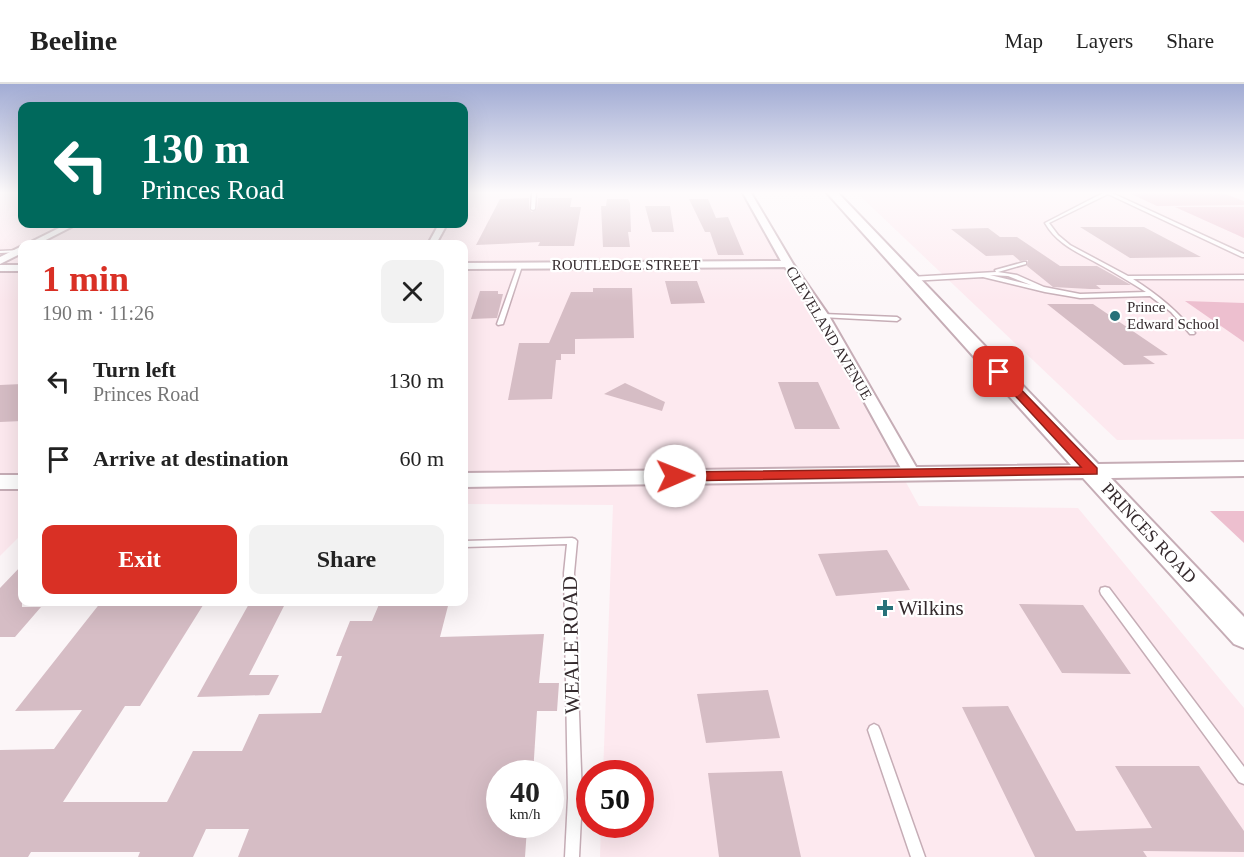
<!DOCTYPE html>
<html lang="en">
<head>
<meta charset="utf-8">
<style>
  :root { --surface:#fff; --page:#f2f2f2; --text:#222; --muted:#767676; --line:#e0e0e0; --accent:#d93025 }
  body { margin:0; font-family:"Times New Roman",serif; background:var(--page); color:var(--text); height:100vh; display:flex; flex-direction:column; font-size:22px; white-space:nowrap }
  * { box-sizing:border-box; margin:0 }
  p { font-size:20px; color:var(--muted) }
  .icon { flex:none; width:33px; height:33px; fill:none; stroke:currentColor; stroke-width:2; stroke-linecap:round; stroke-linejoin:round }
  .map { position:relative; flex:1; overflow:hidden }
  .sheet { position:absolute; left:18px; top:156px; width:450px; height:366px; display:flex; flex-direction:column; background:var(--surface); border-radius:12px; box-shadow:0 6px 24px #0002 }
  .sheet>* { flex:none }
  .guide { position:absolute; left:18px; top:18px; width:450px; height:126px; border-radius:12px; box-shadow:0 6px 24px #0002; background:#00695c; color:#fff; overflow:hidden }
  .speed { position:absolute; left:486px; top:676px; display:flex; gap:12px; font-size:30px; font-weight:700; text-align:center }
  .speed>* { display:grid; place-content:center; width:78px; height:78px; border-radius:50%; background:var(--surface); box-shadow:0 6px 24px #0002; line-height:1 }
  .speed small { font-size:15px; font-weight:400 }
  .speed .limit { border:9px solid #d22; background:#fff; color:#111 }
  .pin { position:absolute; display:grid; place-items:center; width:51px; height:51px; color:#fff; margin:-26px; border-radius:12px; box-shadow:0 3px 9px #0006 }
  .me { position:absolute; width:66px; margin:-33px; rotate:89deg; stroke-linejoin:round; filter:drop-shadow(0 0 4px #0008) }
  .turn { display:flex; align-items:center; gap:21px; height:126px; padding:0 24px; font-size:27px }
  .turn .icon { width:78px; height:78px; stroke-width:2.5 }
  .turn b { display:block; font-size:42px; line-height:51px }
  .round { display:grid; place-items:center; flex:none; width:63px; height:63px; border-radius:12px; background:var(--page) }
  .overview { display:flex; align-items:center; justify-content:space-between; height:102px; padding:0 24px }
  h1 { font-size:36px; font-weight:700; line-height:45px; color:var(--accent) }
  .button { display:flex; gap:12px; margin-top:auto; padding:12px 24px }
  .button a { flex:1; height:69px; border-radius:12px; background:var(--accent); color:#fff; font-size:24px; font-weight:700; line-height:69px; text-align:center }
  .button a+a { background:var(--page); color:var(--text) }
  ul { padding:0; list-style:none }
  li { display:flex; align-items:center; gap:18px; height:78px; padding:0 24px }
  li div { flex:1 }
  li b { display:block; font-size:22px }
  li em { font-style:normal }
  header { display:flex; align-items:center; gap:36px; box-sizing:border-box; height:84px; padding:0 30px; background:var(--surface); border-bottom:2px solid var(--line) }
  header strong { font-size:28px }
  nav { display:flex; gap:33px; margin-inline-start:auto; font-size:21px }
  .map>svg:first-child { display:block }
  .built { fill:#fde9ef }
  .green { fill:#edbfcf }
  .building { fill:#d6bdc5 }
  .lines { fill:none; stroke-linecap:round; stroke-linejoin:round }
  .lane-casing { stroke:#c6adb6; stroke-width:3 }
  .street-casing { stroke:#c6adb6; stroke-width:4 }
  .secondary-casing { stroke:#c6adb6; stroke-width:4 }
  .lane { fill:#fff; fill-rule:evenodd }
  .street { fill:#fff; fill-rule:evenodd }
  .secondary { fill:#fff; fill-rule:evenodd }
  .route { fill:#d93025; stroke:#8d1f18; stroke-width:1.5 }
  .poi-dot { fill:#277179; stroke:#fff; stroke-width:2 }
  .labels { text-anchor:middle; stroke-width:4.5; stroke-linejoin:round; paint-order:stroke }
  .far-street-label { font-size:15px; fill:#342a2d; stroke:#fff }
  .far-poi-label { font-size:15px; fill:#342a2d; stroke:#fff; text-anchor:start }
  .street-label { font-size:18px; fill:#342a2d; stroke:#fff }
  .near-poi-label { font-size:21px; fill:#342a2d; stroke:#fff; text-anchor:start }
  .near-street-label { font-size:21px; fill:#342a2d; stroke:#fff }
</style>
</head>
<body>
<header>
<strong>Beeline</strong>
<nav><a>Map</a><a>Layers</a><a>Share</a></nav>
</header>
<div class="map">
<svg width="1244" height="773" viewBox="0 0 1244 773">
  <rect width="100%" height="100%" fill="#fcf6f8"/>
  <path class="built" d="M 0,109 L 22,109 L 22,140 L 464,140 L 464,109 L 747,109 L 919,422 L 1078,424 L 1244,624 L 1244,773 L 600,773 L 601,741 L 640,741 L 640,690 L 603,690 L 613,421 L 464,420 L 464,160 L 22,160 L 22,450 L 0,472 Z
    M 857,109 L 1244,109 L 1244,355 L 1117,356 Z"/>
  <path class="green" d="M 1129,109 L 1223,109 L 1244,117 L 1244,121 L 1157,122 Z
    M 1175,123 L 1244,123 L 1244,154 Z
    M 1185,217 L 1244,219 L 1244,258 Z
    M 1210,427 L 1244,427 L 1244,459 Z"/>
  <path class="building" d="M 529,114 L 529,125 L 532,128 L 537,125 L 538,114 L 572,114 L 570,123 L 581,123 L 574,162 L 538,162 L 540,158 L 476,161 L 500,115 Z
    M 607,115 L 628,115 L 630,119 L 631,148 L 628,148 L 630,163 L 603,163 L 601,122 L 606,122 Z
    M 689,115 L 708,115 L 716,134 L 728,133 L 744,171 L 718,171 L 710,148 L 705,148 Z
    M 645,122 L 670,122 L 674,148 L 652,148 Z
    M 1080,143 L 1144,143 L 1201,173 L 1130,174 Z
    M 988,144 L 1000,153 L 1017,153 L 1060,182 L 1097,182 L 1131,201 L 1096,201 L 1101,205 L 1090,205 L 1053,203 L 1027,182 L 1028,176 L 1020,177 L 1013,171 L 986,172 L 951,145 Z
    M 665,197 L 697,197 L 705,219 L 671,220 Z
    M 593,204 L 632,204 L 634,254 L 575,255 L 575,270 L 561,270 L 561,276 L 556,276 L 552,315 L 508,316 L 519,259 L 549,259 L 571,208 L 593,208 Z
    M 480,207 L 498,207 L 498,210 L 503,210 L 497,234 L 471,235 Z
    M 1047,220 L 1093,220 L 1168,271 L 1143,272 L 1155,280 L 1124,281 Z
    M 778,298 L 818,298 L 840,345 L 795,345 Z
    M 625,299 L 665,318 L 662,327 L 604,310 Z
    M 22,300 L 22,337 L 0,338 L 0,301 Z
    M 887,466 L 910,506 L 836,512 L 818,470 Z
    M 22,481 L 22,523 L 41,523 L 15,553 L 0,553 L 0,504 Z
    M 101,518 L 205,518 L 140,622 L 125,622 L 63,718 L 167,718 L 193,667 L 242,667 L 259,630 L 321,629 L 342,572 L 336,572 L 350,537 L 372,537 L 380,518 L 449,518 L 440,553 L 544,550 L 539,599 L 559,599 L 557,627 L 537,627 L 533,690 L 500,690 L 500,741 L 508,741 L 507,745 L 527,744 L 525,773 L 238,773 L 249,745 L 206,745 L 193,773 L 138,773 L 140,768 L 31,768 L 28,773 L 0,773 L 0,666 L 54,665 L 82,626 L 15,627 Z
    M 250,518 L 286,518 L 249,591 L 279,591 L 269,611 L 197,613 Z
    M 1019,520 L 1083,521 L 1131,590 L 1062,589 Z
    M 768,606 L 780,654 L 706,659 L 697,610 Z
    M 1008,622 L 1076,747 L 1152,744 L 1115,682 L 1199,682 L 1244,747 L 1244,768 L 1143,767 L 1147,773 L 1035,773 L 962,623 Z
    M 782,687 L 801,773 L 719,773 L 708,689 Z"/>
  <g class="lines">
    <g class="lane-casing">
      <path id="lane" d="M 532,109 L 536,109 L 535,125 L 533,126 L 531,125 Z
        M 1103,109 L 1112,109 L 1244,170 L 1244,173 L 1242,173 L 1108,110 L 1049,139 L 1058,151 L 1070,161 L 1128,192 L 1244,191 L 1244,195 L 1133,195 C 1157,210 1178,227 1195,249 L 1194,250 L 1190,250 L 1171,228 L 1150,212 L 1080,214 L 1045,208 L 983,193 L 910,197 L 907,195 L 910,193 L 996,188 L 995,186 L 1024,178 L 1026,178 L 1026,180 L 998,188 L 1017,191 L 1044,203 L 1080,210 L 1146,208 C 1130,198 1114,188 1097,179 C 1077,168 1057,160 1045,139 ZM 990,191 L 1008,192 L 1031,201 Z
        M 21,166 L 21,167 L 19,168 L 0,169 L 0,167 Z
        M 518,181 L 522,182 L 503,240 L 498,241 L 497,240 Z
        M 823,230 L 897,233 L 900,235 L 897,237 L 821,233 L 820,232 Z
        M 572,454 L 575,455 L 577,457 L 574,489 L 582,714 L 579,773 L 565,773 L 568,714 L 564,489 L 567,460 L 464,463 L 464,457 Z
        M 1105,503 L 1109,504 L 1244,683 L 1244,700 L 1239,698 L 1101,510 L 1100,507 L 1101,504 Z
        M 874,640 L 878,642 L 880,646 L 925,773 L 911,773 L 868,646 L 870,642 Z"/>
    </g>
    <g class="street-casing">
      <path id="street" d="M 743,109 L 751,109 L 793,180 L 829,232 L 919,388 L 917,392 L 911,393 L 903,388 L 817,232 L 785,183 L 464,185 L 464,179 L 781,177 Z
        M 67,140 L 77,140 L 38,160 L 27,160 Z
        M 439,140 L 447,140 L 436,160 L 428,160 Z
        M 22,162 L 22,169 L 0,180 L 0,173 Z
        M 0,181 L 22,181 L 22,187 L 0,187 Z"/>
    </g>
    <g class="secondary-casing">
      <path id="secondary" d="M 827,109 L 838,109 L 1098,380 L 1244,378 L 1244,392 L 1111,394 L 1244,533 L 1244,564 L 1234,560 L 1083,394 L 464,403 L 464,389 L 1071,381 Z
        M 0,391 L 22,391 L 22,405 L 0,405 Z"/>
    </g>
    <use href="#lane" class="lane"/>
    <use href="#street" class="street"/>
    <use href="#secondary" class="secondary"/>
  </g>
  <linearGradient id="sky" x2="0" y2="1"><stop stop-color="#a2acd4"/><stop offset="0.5" stop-color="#fefbfc"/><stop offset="1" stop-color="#fefbfc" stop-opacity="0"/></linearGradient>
  <rect width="1244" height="217" fill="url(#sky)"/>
  <path class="route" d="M 995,286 L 1002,286 L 1097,384 L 1097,390 L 675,397 L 668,392 L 675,388 L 1081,383 L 995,290 Z"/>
  <g class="poi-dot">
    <circle cx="1115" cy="232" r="6"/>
    <path d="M882 515h6v6h6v6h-6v6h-6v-6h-6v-6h6z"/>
  </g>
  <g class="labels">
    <g class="far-street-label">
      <text x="626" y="186">ROUTLEDGE STREET</text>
      <text transform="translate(829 249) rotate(59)" y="5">CLEVELAND AVENUE</text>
    </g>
    <g class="far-poi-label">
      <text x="1127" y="228">Prince<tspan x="1127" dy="17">Edward School</tspan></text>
    </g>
    <g class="street-label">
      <text transform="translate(1149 449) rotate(47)" y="6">PRINCES ROAD</text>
    </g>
    <g class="near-poi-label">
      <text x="898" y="531">Wilkins</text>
    </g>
    <g class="near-street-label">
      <text transform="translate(571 561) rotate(-91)" y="7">WEALE ROAD</text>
    </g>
  </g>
</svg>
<div class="speed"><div>40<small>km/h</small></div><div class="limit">50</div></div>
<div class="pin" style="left:999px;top:288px;background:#d93025"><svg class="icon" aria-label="arrive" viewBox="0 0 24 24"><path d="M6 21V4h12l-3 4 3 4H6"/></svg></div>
<svg class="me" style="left:675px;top:392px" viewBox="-20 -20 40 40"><circle r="19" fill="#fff"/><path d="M0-13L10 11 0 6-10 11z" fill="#d93025"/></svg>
<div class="guide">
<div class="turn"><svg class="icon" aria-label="left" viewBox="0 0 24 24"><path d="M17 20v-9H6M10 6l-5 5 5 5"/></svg><div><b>130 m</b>Princes Road</div></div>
</div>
<section class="sheet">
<div class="overview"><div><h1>1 min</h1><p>190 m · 11:26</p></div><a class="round"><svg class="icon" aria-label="close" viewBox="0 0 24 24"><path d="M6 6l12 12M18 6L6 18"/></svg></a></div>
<ul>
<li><svg class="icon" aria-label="left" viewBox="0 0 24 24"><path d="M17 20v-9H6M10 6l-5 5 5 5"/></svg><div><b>Turn left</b><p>Princes Road</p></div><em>130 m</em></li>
<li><svg class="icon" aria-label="arrive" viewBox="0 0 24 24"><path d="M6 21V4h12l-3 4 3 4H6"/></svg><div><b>Arrive at destination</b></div><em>60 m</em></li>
</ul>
<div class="button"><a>Exit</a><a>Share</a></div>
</section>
</div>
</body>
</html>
